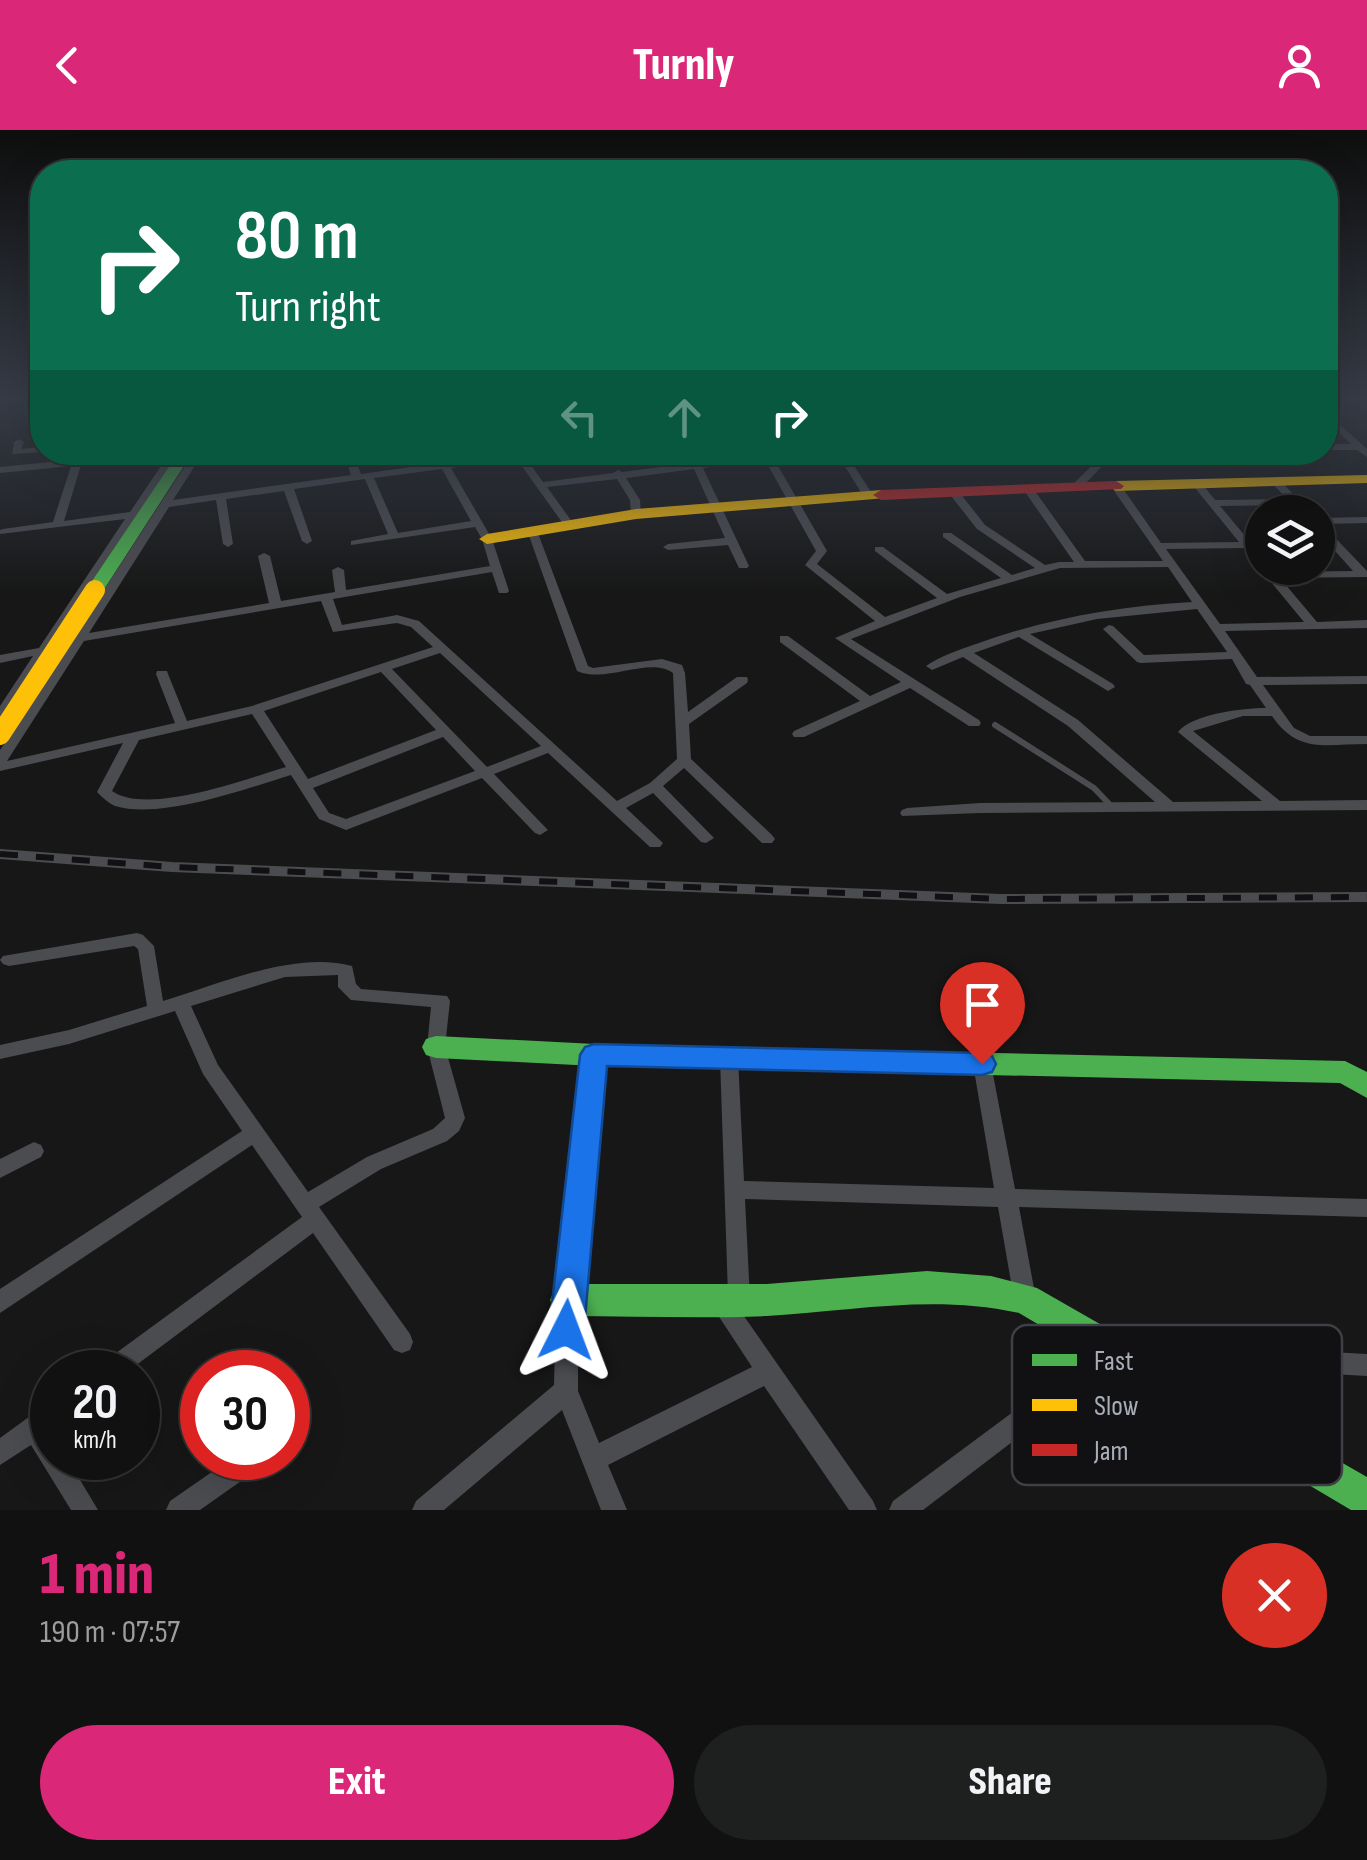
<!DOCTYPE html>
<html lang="en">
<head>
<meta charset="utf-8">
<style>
  :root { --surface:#111; --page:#1e1f1f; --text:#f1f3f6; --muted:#9c9d9f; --line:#303131; --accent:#db2777 }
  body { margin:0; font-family:"Sofia Sans Condensed",sans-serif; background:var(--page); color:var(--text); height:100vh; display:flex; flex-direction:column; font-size:38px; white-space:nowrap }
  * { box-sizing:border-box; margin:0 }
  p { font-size:32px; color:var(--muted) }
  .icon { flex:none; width:55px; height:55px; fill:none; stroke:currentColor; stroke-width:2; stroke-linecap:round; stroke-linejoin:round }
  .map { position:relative; height:1380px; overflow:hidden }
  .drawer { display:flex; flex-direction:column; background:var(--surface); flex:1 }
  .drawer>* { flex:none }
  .guide { position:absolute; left:30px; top:30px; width:1308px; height:305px; border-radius:40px; box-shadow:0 10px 40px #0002,0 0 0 2px var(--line); background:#0b6e4f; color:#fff; overflow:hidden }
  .tools { position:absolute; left:1245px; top:365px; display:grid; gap:20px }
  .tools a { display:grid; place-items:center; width:90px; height:90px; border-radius:50%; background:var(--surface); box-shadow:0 10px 40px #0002,0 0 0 2px var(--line); font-size:50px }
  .speed { position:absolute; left:30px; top:1220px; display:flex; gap:20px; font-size:50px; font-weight:700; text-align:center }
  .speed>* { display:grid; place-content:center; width:130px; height:130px; border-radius:50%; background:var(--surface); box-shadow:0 10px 40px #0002,0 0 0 2px var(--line); line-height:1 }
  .speed small { font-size:25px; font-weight:400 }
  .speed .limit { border:15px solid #d22; background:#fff; color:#111 }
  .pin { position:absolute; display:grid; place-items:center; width:85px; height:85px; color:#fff; margin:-102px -42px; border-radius:50% 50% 50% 0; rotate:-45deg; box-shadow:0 0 10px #0007 }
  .pin .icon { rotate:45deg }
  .me { position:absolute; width:110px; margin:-55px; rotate:3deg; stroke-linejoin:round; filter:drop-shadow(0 0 8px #0008) }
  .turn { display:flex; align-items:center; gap:35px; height:210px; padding:0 40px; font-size:45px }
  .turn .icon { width:130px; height:130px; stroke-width:2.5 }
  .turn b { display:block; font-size:70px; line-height:85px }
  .lanes { display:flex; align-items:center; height:95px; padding:0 40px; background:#0003; justify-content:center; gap:50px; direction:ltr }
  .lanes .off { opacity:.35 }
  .round { display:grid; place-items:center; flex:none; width:105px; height:105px; border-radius:52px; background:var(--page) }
  .summary { display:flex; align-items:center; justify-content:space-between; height:170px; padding:0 40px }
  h1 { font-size:60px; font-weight:800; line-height:75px; color:var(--accent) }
  .button { display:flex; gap:20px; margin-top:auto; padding:20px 40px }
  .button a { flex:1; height:115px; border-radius:60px; background:var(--accent); color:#fff; font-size:40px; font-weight:800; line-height:115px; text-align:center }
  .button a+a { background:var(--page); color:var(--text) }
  header { display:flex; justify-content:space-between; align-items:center; height:130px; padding:0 40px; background:var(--accent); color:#fff; font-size:45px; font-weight:800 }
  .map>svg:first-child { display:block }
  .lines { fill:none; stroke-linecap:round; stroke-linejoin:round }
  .lane { stroke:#4b4c50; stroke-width:6 }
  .street { fill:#4b4c50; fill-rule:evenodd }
  .fast { fill:#4caf50; fill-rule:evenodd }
  .slow { fill:#ffc107; fill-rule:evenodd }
  .jam { fill:#c62828; fill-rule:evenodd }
  .rail-casing { stroke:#4b4c4f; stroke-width:10 }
  .rail { stroke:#111113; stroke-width:6; stroke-dasharray:18; stroke-linecap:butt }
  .slow-bridge { stroke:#ffc107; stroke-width:20 }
  .route { fill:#1a73e8; stroke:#114b97; stroke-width:2.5 }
  .key { fill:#111113; stroke:#3e4045; stroke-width:2.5 }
  .key-label { font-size:28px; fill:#a8adb8 }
</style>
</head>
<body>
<header><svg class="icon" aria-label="back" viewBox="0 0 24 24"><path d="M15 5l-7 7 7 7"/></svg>Turnly<svg class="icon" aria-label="person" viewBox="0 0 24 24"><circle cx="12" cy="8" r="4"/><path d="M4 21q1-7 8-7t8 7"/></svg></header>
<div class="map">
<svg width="1367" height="1380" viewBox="0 0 1367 1380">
  <rect width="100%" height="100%" fill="#171717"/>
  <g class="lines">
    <path class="lane" d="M 995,595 L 1094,658 L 1113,678"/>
    <path class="street" d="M 1325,281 L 1367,319 L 1367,327 L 1357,320 L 1325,320 L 1325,314 L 1351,314 L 1325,289 Z
      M 19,309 L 24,312 L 21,319 L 42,317 L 43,322 L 12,324 L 14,312 Z
      M 150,322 L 179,322 L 60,504 L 75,504 L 194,322 L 203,322 L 202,325 L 277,322 L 273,325 L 198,331 L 173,370 L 351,345 L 347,333 L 359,327 L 357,322 L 367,322 L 369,328 L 357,334 L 361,344 L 439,333 L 433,322 L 442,322 L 448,332 L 512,322 L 546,322 L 525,327 L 543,352 L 613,343 L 618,340 L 622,342 L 691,333 L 696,330 L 700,332 L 770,322 L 827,421 L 817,434 L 885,487 L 937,468 L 875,421 L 875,417 L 883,417 L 947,464 L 1001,448 L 943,407 L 943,403 L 951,403 L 1012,445 L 1035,438 L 977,399 L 948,362 L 948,358 L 956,358 L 985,395 L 1045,435 L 1059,432 L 1074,432 L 1023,359 L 1024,357 L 1032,357 L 1085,431 L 1163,431 L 1110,355 L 1111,353 L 1119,353 L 1161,413 L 1239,412 L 1191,353 L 1200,351 L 1215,370 L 1287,369 L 1270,351 L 1279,349 L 1310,382 L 1300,382 L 1293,375 L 1220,376 L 1262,426 L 1262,436 L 1258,435 L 1244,418 L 1166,419 L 1220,494 L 1304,492 L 1262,441 L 1268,438 L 1274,442 L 1353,441 L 1318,402 L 1318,388 L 1367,387 L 1367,393 L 1322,394 L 1367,441 L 1367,447 L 1280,448 L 1317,492 L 1367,490 L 1367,498 L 1225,501 L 1257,547 L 1367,546 L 1367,554 L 1263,555 L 1294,598 L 1310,606 L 1367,606 L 1367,614 C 1325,614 1298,624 1272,586 L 1243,586 L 1193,601 L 1280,671 L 1367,670 L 1367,680 L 980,683 L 902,686 L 900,683 L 902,680 L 907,678 L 980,673 L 1155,672 L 1068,596 L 963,527 L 932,540 L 926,536 C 940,526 959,520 976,514 C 1045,489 1118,476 1192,472 L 1168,437 L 1060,438 L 960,467 L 851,509 L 979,590 L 981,593 L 979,596 L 969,596 L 910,558 L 804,607 L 794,607 L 792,604 L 794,601 L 860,571 L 780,512 L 780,506 L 788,506 L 870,566 L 901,552 L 835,508 L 875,491 L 805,435 L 816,421 L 765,330 L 703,338 L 749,436 L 747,438 L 739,438 L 728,415 L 668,420 L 663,417 L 668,414 L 725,408 L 694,339 L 626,348 L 640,370 L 641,384 L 636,387 L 631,384 L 630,370 L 617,349 L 547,357 L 573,393 L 568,396 L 564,395 L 516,328 L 451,338 L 492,409 L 509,461 L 507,463 L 499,463 L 492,442 L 333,469 L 342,495 L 397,485 L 419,491 L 617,671 L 650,653 L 677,629 L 673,543 C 649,526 607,554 577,541 L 527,400 L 536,398 L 588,536 L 593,538 L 662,529 L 682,535 L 685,543 L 688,582 L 737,547 L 747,547 L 748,550 L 747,553 L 689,594 L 691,629 L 772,705 L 775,709 L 772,713 L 762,713 L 684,638 L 663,656 L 714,708 L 706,713 L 701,712 L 653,663 L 626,678 L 663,713 L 660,717 L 650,717 L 548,623 L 494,644 L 545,697 L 548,700 L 540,705 L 535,703 L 482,648 L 346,700 L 319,689 L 291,645 C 246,659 160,690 115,676 C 108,673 102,667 97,662 L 123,613 L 0,641 L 0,620 L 71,512 L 55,512 L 5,589 L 0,590 L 0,576 L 33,526 L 0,533 L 0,525 L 39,518 L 125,389 L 0,404 L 0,400 L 3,399 L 53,392 L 71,336 L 0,343 L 0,337 ZM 167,327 L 130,382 L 64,391 L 81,335 ZM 442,339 L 471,391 L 398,403 L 374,348 ZM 365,349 L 388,404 L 351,411 L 351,415 L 475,397 L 482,409 L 490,436 L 346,460 L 344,440 L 338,437 L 332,440 L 335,462 L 281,471 L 270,426 L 264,423 L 258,426 L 269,473 L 89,503 L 169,377 L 216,370 L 223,414 L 228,417 L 233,414 L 226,369 L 284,361 L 302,411 L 307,414 L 312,411 L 294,359 ZM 321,471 L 333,502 L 397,493 L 411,497 L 433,517 L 252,576 L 187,591 L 168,544 L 167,541 L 157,541 L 156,544 L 175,593 L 7,631 L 84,511 ZM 1197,479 L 1227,522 L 1144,525 L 1113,496 L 1109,495 L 1103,499 L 1137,532 L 1141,533 L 1232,529 L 1246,554 L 1250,555 L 1266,578 C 1243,578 1192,584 1178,602 L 1262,671 L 1173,672 L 1078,590 L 974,523 L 1019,507 L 1108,561 L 1115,557 L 1113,554 L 1030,504 L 1097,489 ZM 440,523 L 541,616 L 487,637 L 392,539 ZM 381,542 L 436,600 L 308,649 L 264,581 ZM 252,584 L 286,637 C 246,649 147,686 112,661 L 139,610 ZM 443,607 L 475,641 L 346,689 L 329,683 L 313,658 Z
      M 836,322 L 845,322 L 873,365 L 872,367 L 864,367 Z
      M 1106,322 L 1116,322 L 1080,359 L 1072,359 L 1072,355 Z
      M 137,803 L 143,805 L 154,816 L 163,871 C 217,855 295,820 352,836 L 356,854 L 361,859 L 447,866 L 450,871 L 445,917 L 465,988 L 459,1001 L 447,1011 L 381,1039 L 319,1077 L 410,1204 L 413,1212 L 410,1220 L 402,1223 L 394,1220 L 313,1103 L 127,1242 L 98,1242 L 101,1234 L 302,1087 L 252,1015 L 0,1183 L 0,1159 L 242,1001 L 203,944 L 175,881 L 69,914 L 0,929 L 0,915 L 69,900 L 147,876 L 138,819 L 134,816 L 9,836 L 3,834 L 0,830 L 3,826 ZM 338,845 L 338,857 L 351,870 L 431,877 L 427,917 L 445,988 L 433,999 L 367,1027 L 308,1062 L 218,935 L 191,876 L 285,847 Z
      M 595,918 L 602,920 L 604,925 L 578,1170 L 578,1261 L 599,1313 L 752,1237 L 710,1173 L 713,1166 L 721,1162 L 728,1165 L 720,928 L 722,923 L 729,921 L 736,923 L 738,928 L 744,1051 L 994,1058 L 973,934 L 975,929 L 982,927 L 989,929 L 991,934 L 1015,1059 L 1367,1069 L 1367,1087 L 1019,1077 L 1036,1169 L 1033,1176 L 1025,1180 L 1017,1176 L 1014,1169 L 998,1077 L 745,1069 L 750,1169 L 747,1176 L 739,1179 L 873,1371 L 877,1380 L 849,1380 L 764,1256 L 608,1335 L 627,1380 L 601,1380 L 562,1280 L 444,1380 L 412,1380 L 416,1371 L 554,1255 L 556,1170 L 586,925 L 588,920 Z
      M 34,1012 L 41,1015 L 44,1021 L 41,1027 L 0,1048 L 0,1029 Z
      M 1114,1210 L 1367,1224 L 1367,1246 L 1117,1232 L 923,1380 L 889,1380 L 893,1371 L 1106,1213 Z
      M 52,1272 L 52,1298 L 50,1300 L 52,1305 L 52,1328 L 67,1328 L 98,1380 L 71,1380 L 31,1315 L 0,1335 L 0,1308 L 44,1276 Z
      M 232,1328 L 264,1328 L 261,1337 L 200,1380 L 166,1380 L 170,1371 Z"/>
    <path class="fast" d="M 179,322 L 193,322 L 101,464 L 89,464 L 86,460 Z
      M 436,906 L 595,914 L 1345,931 L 1367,942 L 1367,968 L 1340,953 L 595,936 L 436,928 L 426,925 L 422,917 L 426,909 Z
      M 927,1141 L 991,1146 L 1037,1158 L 1367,1347 L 1367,1380 L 1351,1380 L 1019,1183 C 934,1164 852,1181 767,1186 C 700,1189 633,1186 567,1186 L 555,1181 L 550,1170 L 555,1159 L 567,1154 L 767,1154 Z"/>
    <path class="slow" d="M 1367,345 L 1367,353 L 1116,361 L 1108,356 L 1116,351 Z
      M 881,360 L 886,362 L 886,368 L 636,389 L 487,414 L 479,409 L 487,404 L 636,379 Z"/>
    <path class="jam" d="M 1116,351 L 1124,356 L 1121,359 L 881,370 L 873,365 L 881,360 Z"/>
    <g class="rail-casing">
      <path id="rail" d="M 0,724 L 172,737 L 1001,769 L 1367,767"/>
    </g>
    <use href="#rail" class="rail"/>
    <path class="slow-bridge" d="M 0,605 L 95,460"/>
  </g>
  <linearGradient id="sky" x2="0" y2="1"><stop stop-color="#0d0d0d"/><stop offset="0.58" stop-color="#363c47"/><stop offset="1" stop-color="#363c47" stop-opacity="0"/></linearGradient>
  <rect width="1367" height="464" fill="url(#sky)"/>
  <path class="route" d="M 594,914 L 982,923 L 992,926 L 996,934 L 992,942 L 982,945 L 607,936 L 584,1200 L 579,1212 L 566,1217 L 554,1212 L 549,1200 L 580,925 L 585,917 Z"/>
  <rect x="1012" y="1195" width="330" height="160" rx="15" class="key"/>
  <rect x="1032" y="1224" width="45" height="12" fill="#4caf50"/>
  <rect x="1032" y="1269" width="45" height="12" fill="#ffc107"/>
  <rect x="1032" y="1314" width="45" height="12" fill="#c62828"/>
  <g class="key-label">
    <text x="1094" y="1240">Fast</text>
    <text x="1094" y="1285">Slow</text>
    <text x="1094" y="1330">Jam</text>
  </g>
</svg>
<div class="tools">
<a><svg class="icon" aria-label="layers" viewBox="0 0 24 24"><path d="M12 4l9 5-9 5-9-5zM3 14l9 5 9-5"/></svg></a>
</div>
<div class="speed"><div>20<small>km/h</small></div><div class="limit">30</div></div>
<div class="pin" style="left:982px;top:934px;background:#d93025"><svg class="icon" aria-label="arrive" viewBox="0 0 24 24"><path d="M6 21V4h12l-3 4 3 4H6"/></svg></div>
<svg class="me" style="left:566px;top:1200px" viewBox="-20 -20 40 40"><path d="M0-17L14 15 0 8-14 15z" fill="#1a73e8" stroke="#fff" stroke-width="4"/></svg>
<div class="guide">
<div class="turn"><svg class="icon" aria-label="right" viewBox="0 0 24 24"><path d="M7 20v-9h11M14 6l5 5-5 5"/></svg><div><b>80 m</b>Turn right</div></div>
<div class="lanes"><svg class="icon off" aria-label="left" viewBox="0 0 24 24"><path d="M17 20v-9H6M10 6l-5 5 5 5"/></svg><svg class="icon off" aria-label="ahead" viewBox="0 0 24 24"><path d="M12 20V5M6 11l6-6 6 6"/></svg><svg class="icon" aria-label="right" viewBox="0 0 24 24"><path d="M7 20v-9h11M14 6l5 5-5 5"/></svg></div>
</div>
</div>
<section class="drawer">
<div class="summary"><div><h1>1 min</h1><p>190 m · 07:57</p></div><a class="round" style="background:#d93025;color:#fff"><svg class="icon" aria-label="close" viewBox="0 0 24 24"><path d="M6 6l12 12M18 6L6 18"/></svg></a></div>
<div class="button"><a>Exit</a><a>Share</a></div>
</section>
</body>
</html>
